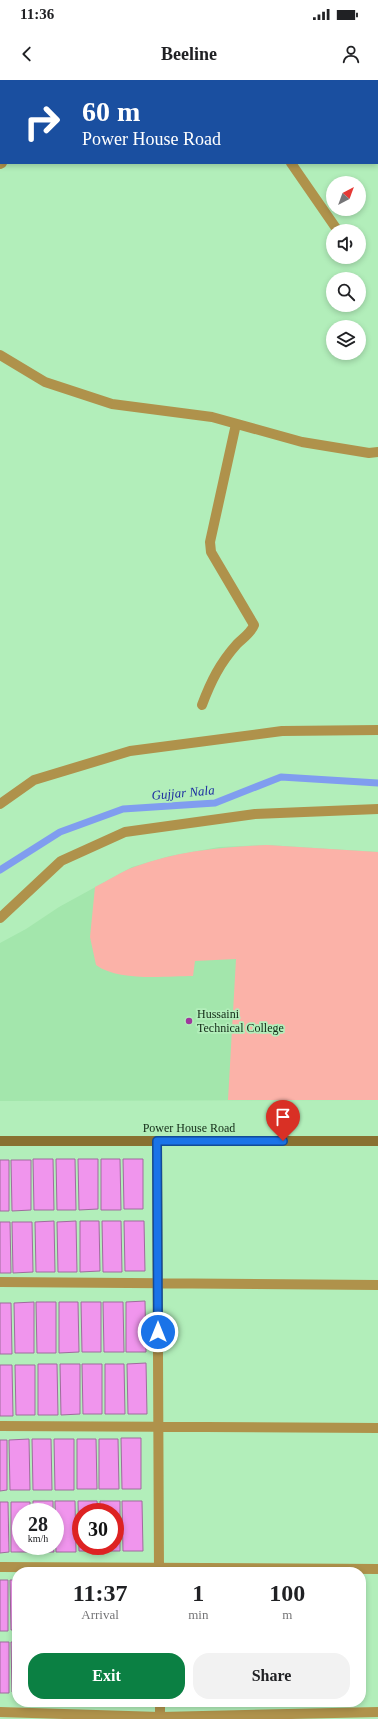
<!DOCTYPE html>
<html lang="en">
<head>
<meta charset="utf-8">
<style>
  :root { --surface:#fff; --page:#f2f2f2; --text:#202124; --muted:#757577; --accent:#0b8043 }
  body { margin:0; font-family:"Times New Roman",serif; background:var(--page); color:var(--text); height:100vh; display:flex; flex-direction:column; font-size:15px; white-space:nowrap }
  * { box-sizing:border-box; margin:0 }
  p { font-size:13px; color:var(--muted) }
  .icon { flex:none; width:22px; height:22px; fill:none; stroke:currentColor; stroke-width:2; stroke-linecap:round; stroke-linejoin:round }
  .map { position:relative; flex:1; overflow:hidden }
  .details { position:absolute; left:12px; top:1487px; width:354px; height:140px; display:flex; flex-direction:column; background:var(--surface); border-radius:16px; box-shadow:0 2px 6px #0003 }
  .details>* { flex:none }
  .hud { position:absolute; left:0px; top:0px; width:378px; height:84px; box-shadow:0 2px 6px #0003; background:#1a4fa0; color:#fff; overflow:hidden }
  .needle { width:26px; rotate:41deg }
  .controls { position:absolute; left:326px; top:96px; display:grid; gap:8px }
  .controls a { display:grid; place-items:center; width:40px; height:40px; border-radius:50%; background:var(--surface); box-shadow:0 2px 6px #0003; font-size:20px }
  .speed { position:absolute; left:12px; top:1423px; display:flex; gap:8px; font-size:20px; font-weight:700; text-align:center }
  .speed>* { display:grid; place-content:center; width:52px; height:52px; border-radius:50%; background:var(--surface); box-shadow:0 2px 6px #0003; line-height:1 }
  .speed small { font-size:10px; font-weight:400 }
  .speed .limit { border:6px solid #d22; background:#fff; color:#111 }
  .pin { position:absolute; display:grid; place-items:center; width:34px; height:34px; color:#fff; margin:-41px -17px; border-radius:50% 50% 50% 0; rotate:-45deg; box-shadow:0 0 4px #0007 }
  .pin .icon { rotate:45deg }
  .me { position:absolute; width:44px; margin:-22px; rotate:0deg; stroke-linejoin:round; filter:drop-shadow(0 0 3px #0008) }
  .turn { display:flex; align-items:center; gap:14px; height:84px; padding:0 16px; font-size:18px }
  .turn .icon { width:52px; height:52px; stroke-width:2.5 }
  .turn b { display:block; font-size:28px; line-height:34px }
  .eta { display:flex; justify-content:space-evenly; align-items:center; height:68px; text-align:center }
  .eta b { font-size:24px; font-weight:800; line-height:28px }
  .button { display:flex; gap:8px; margin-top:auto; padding:8px 16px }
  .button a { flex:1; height:46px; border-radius:16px; background:var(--accent); color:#fff; font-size:16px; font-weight:800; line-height:46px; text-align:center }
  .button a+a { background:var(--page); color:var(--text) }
  .status { display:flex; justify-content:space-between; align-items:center; height:28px; padding:0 20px; background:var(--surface); direction:ltr }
  .status svg { height:11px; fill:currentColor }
  header { display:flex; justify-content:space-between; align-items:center; height:52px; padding:0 16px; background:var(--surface); font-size:18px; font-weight:800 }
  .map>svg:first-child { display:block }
  .built { fill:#a3e6ac }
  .green { fill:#fbb2a8 }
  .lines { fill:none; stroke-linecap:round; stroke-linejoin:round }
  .stream { stroke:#809def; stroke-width:7 }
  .building { fill:#f095ed; stroke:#9f6c9d }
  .street { stroke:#af924b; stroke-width:10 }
  .secondary { stroke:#897131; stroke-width:10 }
  .route-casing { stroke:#114b97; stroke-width:10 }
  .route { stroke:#1a73e8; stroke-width:7 }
  .poi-dot { fill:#9e389d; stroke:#b2eeba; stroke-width:1.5 }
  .labels { text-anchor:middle; stroke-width:3.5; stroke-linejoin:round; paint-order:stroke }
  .poi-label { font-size:12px; fill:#122a16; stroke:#b2eeba; text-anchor:start }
  .street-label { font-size:12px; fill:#122a16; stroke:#b2eeba }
  .water-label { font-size:13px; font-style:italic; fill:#1b2ca0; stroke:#b2eeba }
</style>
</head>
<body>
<div class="status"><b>11:36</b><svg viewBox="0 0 49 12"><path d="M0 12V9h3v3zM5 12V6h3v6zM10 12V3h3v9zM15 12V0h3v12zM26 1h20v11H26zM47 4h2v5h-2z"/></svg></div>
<header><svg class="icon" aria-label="back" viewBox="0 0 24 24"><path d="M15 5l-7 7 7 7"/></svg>Beeline<svg class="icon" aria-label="person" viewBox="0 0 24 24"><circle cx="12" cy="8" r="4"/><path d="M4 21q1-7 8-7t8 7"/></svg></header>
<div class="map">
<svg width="378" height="1639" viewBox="0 0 378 1639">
  <rect width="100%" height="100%" fill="#b2eeba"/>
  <path class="built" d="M 267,765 L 378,772 L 378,1020 L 0,1021 L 0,863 L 26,849 L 59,827 L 132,787 L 170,776 L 219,767 Z"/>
  <path class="green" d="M 267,765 L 378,772 L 378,1020 L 228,1020 L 236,879 L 195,881 L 193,896 C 166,896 119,902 96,885 L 90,857 L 95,807 C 108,801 120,792 134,787 C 177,771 221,767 267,765 Z"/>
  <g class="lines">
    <path class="stream" d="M 0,790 L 60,752 L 123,729 L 215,723 L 281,697 L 378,703"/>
  </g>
  <path class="building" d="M 33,1079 L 53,1079 L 54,1130 L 34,1130 Z
    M 56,1079 L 75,1079 L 76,1130 L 57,1130 Z
    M 78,1079 L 98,1079 L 98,1129 L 79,1130 Z
    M 101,1079 L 120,1079 L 121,1130 L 101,1130 Z
    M 123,1079 L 143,1079 L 143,1129 L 124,1129 Z
    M 0,1080 L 9,1080 L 9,1131 L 0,1131 Z
    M 11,1080 L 31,1080 L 31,1130 L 12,1131 Z
    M 54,1141 L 55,1192 L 36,1192 L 35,1142 Z
    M 76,1141 L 77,1192 L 58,1192 L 57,1142 Z
    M 80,1141 L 99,1141 L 100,1191 L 80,1192 Z
    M 102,1141 L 121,1141 L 122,1192 L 103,1192 Z
    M 124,1141 L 144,1141 L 145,1191 L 125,1191 Z
    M 0,1142 L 10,1142 L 11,1193 L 0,1193 Z
    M 12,1142 L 32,1142 L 33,1192 L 13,1193 Z
    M 145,1221 L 146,1272 L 126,1272 L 126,1222 Z
    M 34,1222 L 34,1273 L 15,1273 L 14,1223 Z
    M 36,1222 L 56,1222 L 56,1273 L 37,1273 Z
    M 59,1222 L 78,1222 L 79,1272 L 59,1273 Z
    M 81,1222 L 101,1222 L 101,1272 L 82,1272 Z
    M 103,1222 L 123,1222 L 124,1272 L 104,1272 Z
    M 0,1223 L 11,1223 L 12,1274 L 0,1274 Z
    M 146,1283 L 147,1334 L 128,1334 L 127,1284 Z
    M 38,1284 L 57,1284 L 58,1335 L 38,1335 Z
    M 60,1284 L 80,1284 L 80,1334 L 61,1335 Z
    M 82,1284 L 102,1284 L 102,1334 L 83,1334 Z
    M 105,1284 L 124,1284 L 125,1334 L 105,1334 Z
    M 0,1285 L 12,1285 L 13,1336 L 0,1336 Z
    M 15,1285 L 35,1285 L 35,1335 L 16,1335 Z
    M 121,1358 L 141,1358 L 141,1409 L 122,1409 Z
    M 29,1359 L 30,1410 L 10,1410 L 9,1360 Z
    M 32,1359 L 51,1359 L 52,1410 L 33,1410 Z
    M 54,1359 L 74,1359 L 74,1410 L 55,1410 Z
    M 77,1359 L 96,1359 L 97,1409 L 77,1409 Z
    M 99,1359 L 118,1359 L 119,1409 L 99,1409 Z
    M 0,1360 L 7,1360 L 7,1410 L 0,1411 Z
    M 33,1421 L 53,1421 L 53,1432 L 33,1432 Z
    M 55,1421 L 75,1421 L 76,1472 L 56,1472 Z
    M 78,1421 L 97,1421 L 98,1432 L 81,1432 L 81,1466 L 98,1466 L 98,1471 L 79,1471 Z
    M 100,1421 L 120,1421 L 120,1471 L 101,1471 L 101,1466 L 115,1466 L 115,1432 L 100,1432 Z
    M 122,1421 L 142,1421 L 143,1471 L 123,1471 Z
    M 0,1422 L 8,1422 L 9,1472 L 0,1473 Z
    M 11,1422 L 30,1422 L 30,1432 L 21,1432 L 21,1466 L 31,1466 L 31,1472 L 11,1472 Z
    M 34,1466 L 53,1466 L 54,1472 L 34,1472 Z
    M 0,1500 L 8,1500 L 8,1551 L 0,1551 Z
    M 10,1500 L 17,1500 L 17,1550 L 11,1550 Z
    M 0,1562 L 9,1562 L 9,1613 L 0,1613 Z
    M 11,1562 L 17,1562 L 17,1612 L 12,1612 Z"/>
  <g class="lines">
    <path class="street" d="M 88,0 L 89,1
      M 233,0 L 234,1
      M 125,1 L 126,0
      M 345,1 L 347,0
      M 291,83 L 338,151
      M 0,84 L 2,83
      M 0,275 L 45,302 L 112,324 L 212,337 L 302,362 L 369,373 L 378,372
      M 202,625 C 211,601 220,583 237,564 C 243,558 251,553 254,545 L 211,472 L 210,462 L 236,344
      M 0,724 L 34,700 L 130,671 L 282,651 L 378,650
      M 0,838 L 61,781 L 125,752 L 255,734 L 378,729
      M 157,1061 L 159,1492
      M 0,1202 L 378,1205
      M 0,1346 L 378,1348
      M 0,1487 L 378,1489
      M 160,1622 L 160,1639
      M 0,1632 L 160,1637 L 378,1632"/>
    <path class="secondary" d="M 0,1061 L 378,1061"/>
  </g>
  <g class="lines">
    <g class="route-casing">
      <path id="route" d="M 158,1252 L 157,1061 L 283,1061"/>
    </g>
    <use href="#route" class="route"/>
  </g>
  <circle class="poi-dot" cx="189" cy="941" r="4"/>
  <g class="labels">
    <g class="poi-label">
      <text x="197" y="938">Hussaini<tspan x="197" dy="14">Technical College</tspan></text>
    </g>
    <g class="street-label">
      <text x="189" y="1052">Power House Road</text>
    </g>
    <g class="water-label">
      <text transform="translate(183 712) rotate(-5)" y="5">Gujjar Nala</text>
    </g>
  </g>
</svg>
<div class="controls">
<a><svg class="needle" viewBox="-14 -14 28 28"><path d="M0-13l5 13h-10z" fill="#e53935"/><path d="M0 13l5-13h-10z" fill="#757577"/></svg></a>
<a><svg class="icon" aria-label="sound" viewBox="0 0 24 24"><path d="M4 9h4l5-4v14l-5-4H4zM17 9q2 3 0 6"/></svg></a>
<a><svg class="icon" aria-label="search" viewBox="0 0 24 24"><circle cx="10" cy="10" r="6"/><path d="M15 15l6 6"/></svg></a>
<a><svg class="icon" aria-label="layers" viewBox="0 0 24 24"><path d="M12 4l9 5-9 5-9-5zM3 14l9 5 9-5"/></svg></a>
</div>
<div class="speed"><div>28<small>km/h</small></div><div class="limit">30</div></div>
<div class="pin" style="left:283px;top:1061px;background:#d93025"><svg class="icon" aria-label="arrive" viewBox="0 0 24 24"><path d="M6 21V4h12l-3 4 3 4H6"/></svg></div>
<svg class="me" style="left:158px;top:1252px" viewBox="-20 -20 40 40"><circle r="17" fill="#1a73e8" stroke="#fff" stroke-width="3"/><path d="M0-11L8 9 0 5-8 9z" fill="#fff"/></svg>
<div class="hud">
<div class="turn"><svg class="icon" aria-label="right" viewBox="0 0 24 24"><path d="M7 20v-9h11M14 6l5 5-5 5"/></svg><div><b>60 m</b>Power House Road</div></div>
</div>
<section class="details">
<div class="eta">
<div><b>11:37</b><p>Arrival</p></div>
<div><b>1</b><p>min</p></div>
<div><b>100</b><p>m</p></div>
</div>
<div class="button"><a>Exit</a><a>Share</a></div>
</section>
</div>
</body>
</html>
